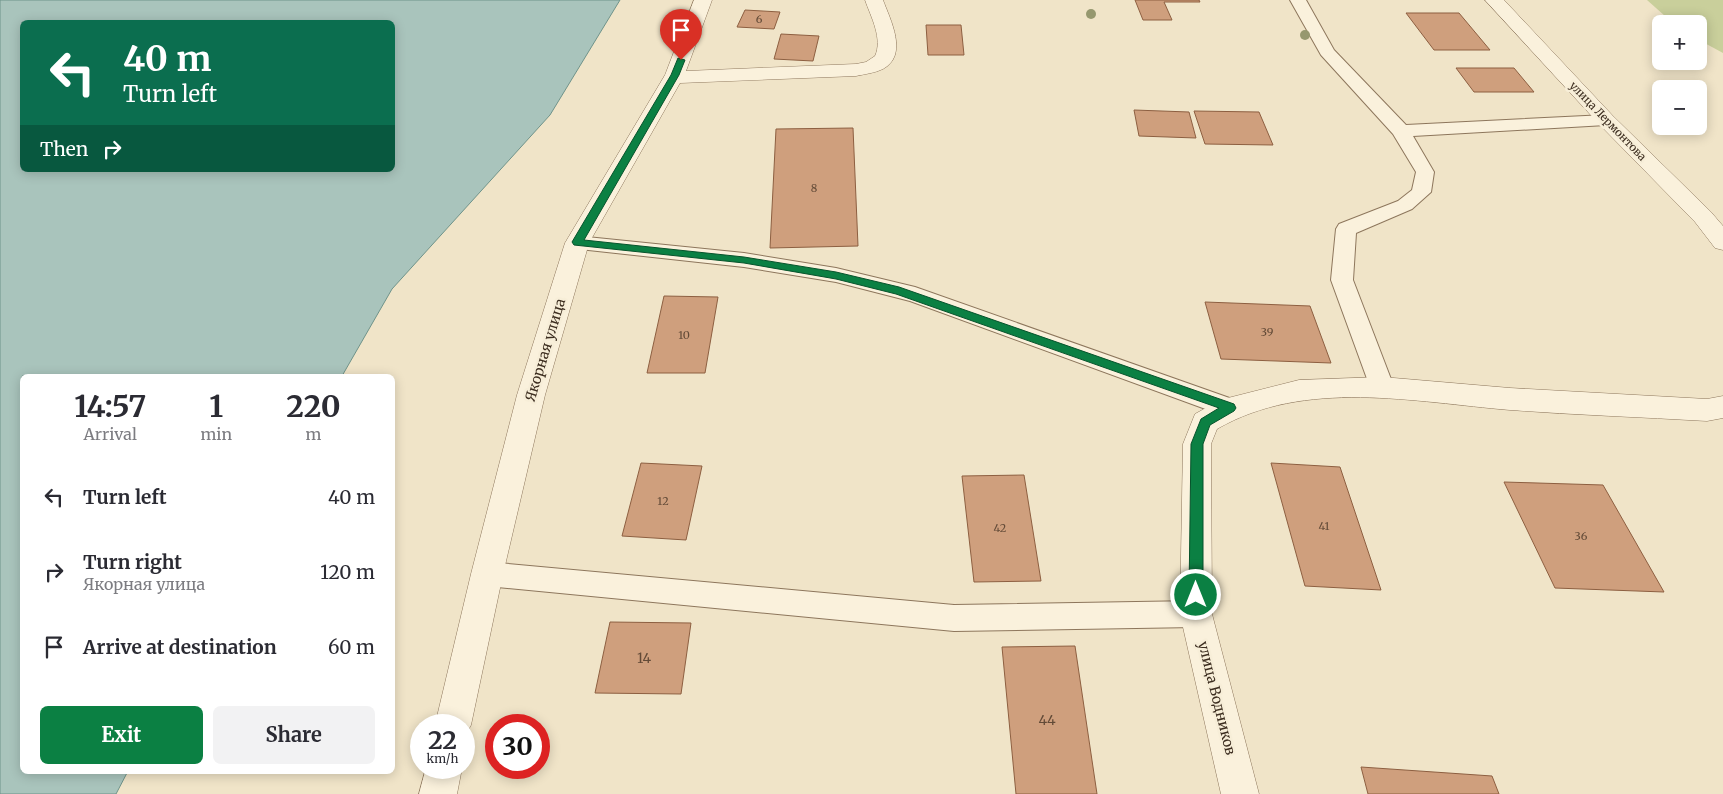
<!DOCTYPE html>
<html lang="en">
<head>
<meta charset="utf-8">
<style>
  :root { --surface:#fff; --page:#f2f2f3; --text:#2b2b33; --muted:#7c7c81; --accent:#0b8043 }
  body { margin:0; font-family:Merriweather,serif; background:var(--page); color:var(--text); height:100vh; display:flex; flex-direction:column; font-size:19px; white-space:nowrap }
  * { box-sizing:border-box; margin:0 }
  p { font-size:16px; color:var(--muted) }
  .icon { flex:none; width:28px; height:28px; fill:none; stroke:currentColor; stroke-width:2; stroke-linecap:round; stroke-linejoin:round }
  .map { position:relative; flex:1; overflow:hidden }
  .details { position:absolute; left:20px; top:374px; width:375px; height:400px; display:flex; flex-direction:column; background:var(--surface); border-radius:8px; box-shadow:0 2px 12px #0003 }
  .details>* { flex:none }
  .top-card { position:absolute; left:20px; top:20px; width:375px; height:152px; border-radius:8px; box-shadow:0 2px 12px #0003; background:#0b6e4f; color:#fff; overflow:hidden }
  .buttons { position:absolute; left:1652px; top:15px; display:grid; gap:10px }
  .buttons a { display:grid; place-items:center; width:55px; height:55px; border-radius:8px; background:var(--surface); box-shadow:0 2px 12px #0003; font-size:25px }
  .speed { position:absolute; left:410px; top:714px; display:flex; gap:10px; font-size:25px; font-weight:700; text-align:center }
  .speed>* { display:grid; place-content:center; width:65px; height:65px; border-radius:50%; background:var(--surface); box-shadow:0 2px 12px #0003; line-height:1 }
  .speed small { font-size:12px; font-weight:400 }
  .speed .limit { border:8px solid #d22; background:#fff; color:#111 }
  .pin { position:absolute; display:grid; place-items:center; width:42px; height:42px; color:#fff; margin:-51px -21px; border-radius:50% 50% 50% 0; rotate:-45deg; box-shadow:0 0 5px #0007 }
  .pin .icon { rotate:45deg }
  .me { position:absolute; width:55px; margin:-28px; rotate:0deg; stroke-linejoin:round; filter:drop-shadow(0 0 4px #0008) }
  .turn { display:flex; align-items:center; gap:18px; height:105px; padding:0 20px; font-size:22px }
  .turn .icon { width:65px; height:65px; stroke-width:2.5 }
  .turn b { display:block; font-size:35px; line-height:42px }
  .then { display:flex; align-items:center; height:48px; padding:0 20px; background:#0003; gap:10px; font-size:19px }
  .eta { display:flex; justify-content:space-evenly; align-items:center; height:85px; text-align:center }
  .eta b { font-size:30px; font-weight:700; line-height:35px }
  .cta { display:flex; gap:10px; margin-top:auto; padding:10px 20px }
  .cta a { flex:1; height:58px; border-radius:8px; background:var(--accent); color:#fff; font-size:20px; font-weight:700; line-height:58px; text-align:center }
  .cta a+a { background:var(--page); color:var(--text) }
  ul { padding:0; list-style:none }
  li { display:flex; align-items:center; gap:15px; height:75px; padding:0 20px }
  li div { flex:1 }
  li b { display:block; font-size:19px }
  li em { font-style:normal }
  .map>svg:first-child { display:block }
  .green { fill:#c9cf9b }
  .water { fill:#a9c4bc; stroke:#6f938a; fill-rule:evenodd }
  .building { fill:#cf9f7d; stroke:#8d5f41 }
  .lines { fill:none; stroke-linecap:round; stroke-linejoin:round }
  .service-casing { stroke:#8d765c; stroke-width:2 }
  .minor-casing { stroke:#8d765c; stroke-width:1 }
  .service { fill:#faf1dc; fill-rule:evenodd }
  .minor { fill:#faf1dc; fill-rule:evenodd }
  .tree { fill:#96986f }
  .route { fill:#0b8043; stroke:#07532c }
  .labels { text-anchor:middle; stroke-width:5; stroke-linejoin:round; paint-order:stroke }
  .number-label { font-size:11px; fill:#624a37 }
  .far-street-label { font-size:11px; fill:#3d2e20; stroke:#f7eed8 }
  .street-label { font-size:14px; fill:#3d2e20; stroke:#f7eed8 }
  .near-number-label { font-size:14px; fill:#624a37 }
</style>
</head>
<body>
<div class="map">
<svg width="1723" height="794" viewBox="0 0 1723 794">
  <rect width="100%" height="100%" fill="#f0e4c8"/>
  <path class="green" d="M 1647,0 L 1723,0 L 1723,53 L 1699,40 L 1699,24 L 1674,24 Z"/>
  <path class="water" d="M 0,0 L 620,0 L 550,115 L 392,289 L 342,376 L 22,376 L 22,771 L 128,771 L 116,794 L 0,794 ZM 22,22 L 392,22 L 392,170 L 22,170 Z"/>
  <path class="building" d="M 1135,0 L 1199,0 L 1200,2 L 1164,2 L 1172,20 L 1143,20 Z
    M 745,10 L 780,12 L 774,29 L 737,27 Z
    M 1406,13 L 1459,13 L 1490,50 L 1434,50 Z
    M 926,25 L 961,25 L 964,55 L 928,55 Z
    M 781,34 L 819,36 L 813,61 L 774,59 Z
    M 1456,68 L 1514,68 L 1534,92 L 1474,92 Z
    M 1134,110 L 1189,112 L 1196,138 L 1139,136 Z
    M 1194,111 L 1259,112 L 1273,145 L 1205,144 Z
    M 853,128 L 858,246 L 770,248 L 776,129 Z
    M 664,296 L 718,297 L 705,373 L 647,373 Z
    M 1205,302 L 1310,306 L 1331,363 L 1221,359 Z
    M 641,463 L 702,466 L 686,540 L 622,536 Z
    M 1271,463 L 1340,467 L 1381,590 L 1305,586 Z
    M 1024,475 L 1041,581 L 974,582 L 962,476 Z
    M 1504,482 L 1603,485 L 1664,592 L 1555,588 Z
    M 610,622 L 691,623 L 681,694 L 595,693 Z
    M 1075,646 L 1097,794 L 1016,794 L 1002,647 Z
    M 1361,767 L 1492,776 L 1499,794 L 1368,794 Z"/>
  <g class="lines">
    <g class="service-casing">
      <path id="service" d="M 1290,0 L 1306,0 L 1334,50 L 1406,125 L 1606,115 L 1612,116 L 1615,120 L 1612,124 L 1606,125 L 1413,136 L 1434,172 L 1431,192 L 1412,209 L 1356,233 L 1353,280 L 1394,387 L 1390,393 L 1382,396 L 1374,393 L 1370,387 L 1331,280 L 1336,229 L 1339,224 L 1398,201 L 1412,190 L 1416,172 L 1393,134 L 1321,55 Z
        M 577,236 L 744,253 L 836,268 L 915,287 L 1238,401 L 1242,408 L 1238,415 L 1230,417 L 1222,415 L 910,301 L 836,282 L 744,267 L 570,248 L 567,243 L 570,238 Z
        M 487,562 L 954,605 L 1196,601 L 1206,605 L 1210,614 L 1206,623 L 1196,627 L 954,631 L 487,586 L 477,583 L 473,574 L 477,565 Z"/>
    </g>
    <g class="minor-casing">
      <path id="minor" d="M 694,0 L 712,0 L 686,71 L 856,64 L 866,62 L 875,56 C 883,39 871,17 865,0 L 883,0 C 890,19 909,55 883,69 C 875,73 865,74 856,76 L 680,83 L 589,243 L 545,395 L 503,574 L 471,725 L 464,738 L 464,725 L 435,725 L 471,574 L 517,395 L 565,243 L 665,75 Z
        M 1485,0 L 1504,0 L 1613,116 L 1711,212 L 1723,226 L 1723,250 L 1715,248 L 1695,222 L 1599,124 Z
        M 1382,377 L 1510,388 L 1707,399 L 1723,396 L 1723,418 L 1707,421 C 1641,417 1576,415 1510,410 C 1414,402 1305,378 1217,429 L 1211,444 L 1212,614 L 1259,794 L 1221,794 L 1180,614 L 1183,444 L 1195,414 L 1220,400 L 1299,380 Z
        M 426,768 L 462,768 L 457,794 L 419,794 Z"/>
    </g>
    <use href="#service" class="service"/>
    <use href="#minor" class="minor"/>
  </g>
  <g class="tree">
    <circle cx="1091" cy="14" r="5"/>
    <circle cx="1305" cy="35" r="5"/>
  </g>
  <path class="route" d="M 678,58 L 685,60 L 679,75 L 584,240 L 744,257 L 836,272 L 899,287 L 1234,404 L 1236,408 L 1234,411 L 1210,425 L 1203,444 L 1203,595 L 1201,599 L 1196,601 L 1191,599 L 1189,595 L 1191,444 L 1201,419 L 1219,408 L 896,294 L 836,279 L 744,263 L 574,245 L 572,242 L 671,75 Z"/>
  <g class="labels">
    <g class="number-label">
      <text x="759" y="23">6</text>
      <text x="814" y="192">8</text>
      <text x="1267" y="336">39</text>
      <text x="684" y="339">10</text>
      <text x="663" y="505">12</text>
      <text x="1324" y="530">41</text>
      <text x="1000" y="532">42</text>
      <text x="1581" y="540">36</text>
    </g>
    <g class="far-street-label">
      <text transform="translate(1608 121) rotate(46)" y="4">улица Лермонтова</text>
    </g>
    <g class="street-label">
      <text transform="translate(545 350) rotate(-73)" y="5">Якорная улица</text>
      <text transform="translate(1217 698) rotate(76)" y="5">улица Водников</text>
    </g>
    <g class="near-number-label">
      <text x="644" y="663">14</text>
      <text x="1047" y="725">44</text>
    </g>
  </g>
</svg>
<div class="buttons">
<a>+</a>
<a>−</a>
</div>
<div class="speed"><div>22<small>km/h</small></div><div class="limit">30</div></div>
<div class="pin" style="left:681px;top:60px;background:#d93025"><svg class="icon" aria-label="arrive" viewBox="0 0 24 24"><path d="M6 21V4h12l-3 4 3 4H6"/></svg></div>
<svg class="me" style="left:1196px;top:595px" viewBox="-20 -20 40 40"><circle r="17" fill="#0b8043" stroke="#fff" stroke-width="3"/><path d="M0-11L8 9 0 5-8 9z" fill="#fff"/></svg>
<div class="top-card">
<div class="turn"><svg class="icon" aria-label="left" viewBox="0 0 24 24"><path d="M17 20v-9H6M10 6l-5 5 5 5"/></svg><div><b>40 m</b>Turn left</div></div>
<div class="then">Then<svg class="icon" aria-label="right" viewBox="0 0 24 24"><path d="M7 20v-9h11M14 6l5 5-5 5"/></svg></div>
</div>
<section class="details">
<div class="eta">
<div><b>14:57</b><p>Arrival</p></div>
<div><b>1</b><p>min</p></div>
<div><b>220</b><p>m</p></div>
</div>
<ul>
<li><svg class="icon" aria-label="left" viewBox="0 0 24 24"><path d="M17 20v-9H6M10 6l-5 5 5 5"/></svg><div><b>Turn left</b></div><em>40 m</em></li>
<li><svg class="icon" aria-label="right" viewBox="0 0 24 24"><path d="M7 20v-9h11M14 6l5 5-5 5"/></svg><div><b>Turn right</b><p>Якорная улица</p></div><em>120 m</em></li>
<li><svg class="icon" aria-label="arrive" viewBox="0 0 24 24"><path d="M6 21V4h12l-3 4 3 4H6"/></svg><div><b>Arrive at destination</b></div><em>60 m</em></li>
</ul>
<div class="cta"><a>Exit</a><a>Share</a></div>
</section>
</div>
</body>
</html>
